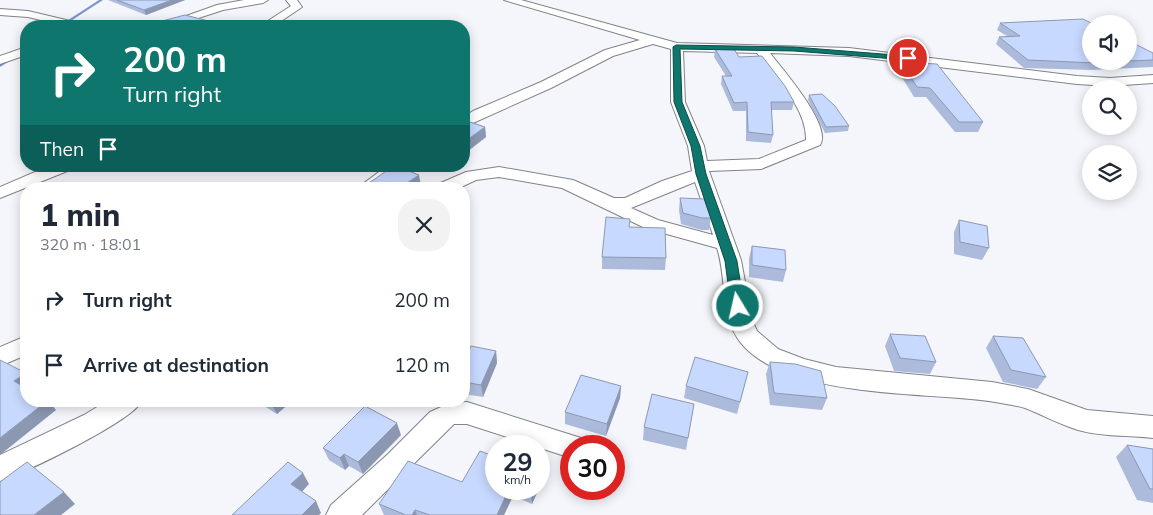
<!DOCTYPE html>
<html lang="en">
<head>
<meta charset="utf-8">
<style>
  :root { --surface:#fff; --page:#f2f2f3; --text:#1f2937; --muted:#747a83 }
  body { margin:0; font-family:Mulish,sans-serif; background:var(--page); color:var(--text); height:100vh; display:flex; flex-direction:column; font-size:19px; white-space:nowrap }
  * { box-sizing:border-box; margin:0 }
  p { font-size:16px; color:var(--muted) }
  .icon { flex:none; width:28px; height:28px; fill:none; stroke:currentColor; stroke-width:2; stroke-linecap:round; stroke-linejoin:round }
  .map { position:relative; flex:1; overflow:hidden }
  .details { position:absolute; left:20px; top:182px; width:450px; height:225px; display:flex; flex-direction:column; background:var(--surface); border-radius:20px; box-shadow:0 2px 12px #0003 }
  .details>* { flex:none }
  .hud { position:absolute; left:20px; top:20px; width:450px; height:152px; border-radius:20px; box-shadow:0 2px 12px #0003; background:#0f766e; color:#fff; overflow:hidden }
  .fabs { position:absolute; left:1082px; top:15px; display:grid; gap:10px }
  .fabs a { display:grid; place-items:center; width:55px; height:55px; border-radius:50%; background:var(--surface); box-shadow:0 2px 12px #0003; font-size:25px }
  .speed { position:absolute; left:485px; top:435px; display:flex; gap:10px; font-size:25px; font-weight:700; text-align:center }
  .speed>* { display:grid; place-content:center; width:65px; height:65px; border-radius:50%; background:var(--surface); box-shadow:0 2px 12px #0003; line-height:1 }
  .speed small { font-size:12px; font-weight:400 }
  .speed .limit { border:8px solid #d22; background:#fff; color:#111 }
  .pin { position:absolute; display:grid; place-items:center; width:42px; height:42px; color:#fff; margin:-21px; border:2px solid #fff; border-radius:50%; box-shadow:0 1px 5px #0007 }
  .me { position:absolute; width:55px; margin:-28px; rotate:351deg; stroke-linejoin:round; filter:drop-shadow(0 0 4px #0008) }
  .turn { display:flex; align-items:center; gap:18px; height:105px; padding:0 20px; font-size:22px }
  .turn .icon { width:65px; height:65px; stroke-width:2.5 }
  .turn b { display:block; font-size:35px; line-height:42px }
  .then { display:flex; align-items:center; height:48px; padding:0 20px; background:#0003; gap:10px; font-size:19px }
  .round { display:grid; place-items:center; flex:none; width:52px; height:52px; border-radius:20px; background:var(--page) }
  .summary { display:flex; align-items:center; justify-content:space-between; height:85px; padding:0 20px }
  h1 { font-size:30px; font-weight:800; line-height:38px }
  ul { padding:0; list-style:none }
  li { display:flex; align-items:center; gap:15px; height:65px; padding:0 20px }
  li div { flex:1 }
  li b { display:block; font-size:19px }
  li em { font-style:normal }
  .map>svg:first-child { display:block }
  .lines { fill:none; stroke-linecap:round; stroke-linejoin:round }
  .stream { fill:#7d95d1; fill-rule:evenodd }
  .minor-casing { stroke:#818388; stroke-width:2 }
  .minor { fill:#fff; fill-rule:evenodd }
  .wall { fill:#acbbdb }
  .shaded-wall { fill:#8c98b2 }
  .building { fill:#c8d9ff; stroke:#8c98b2 }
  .route { fill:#0f766e; stroke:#0a4d48 }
</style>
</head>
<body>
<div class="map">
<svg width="1153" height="515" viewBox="0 0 1153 515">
  <rect width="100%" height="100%" fill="#f4f6fb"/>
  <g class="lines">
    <path class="stream" d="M 99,0 L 103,0 L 63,26 L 59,26 Z
      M 25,48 L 26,48 L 26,51 L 0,67 L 0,64 Z"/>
    <g class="minor-casing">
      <path id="minor" d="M 244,0 L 268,0 L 263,3 L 223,10 L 174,26 L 158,26 L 217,5 Z
        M 286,0 L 297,0 L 302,7 L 274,26 L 260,26 L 291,6 Z
        M 504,0 L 521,0 L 677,43 L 849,48 L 1077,76 L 1110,78 L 1153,75 L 1153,83 L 1110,86 L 1077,84 L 849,56 L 770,53 C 782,69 833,126 820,145 L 761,169 L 709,171 L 741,260 L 752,320 L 757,331 L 778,349 L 804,359 L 836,367 L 992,382 L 1028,389 L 1087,410 L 1153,416 L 1153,438 C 1128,435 1102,437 1078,430 C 1059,424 1043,415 1025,408 C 1015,405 1005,404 995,402 C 927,391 788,400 741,343 C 720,317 727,278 717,248 L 645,228 L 562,188 L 499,177 L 476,180 L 457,189 L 433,189 L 436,185 L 466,172 L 499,167 L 573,180 L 614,198 L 625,198 L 662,181 L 692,171 L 688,146 L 671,102 L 671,49 L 653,44 L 613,56 L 551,88 L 464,127 L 464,117 L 473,111 L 541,82 L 605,50 L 640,40 ZM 683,51 L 757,53 C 775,77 807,108 806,140 L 759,159 L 707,161 L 704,146 L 685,102 ZM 695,182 L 713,235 L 658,220 L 631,208 Z
        M 0,9 L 28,11 L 83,24 L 85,26 L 66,26 L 28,17 L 0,15 Z
        M 26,47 L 26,55 L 0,64 L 0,56 Z
        M 49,166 L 72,166 L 70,170 L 0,198 L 0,187 Z
        M 387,166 L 406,166 L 377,189 L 356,189 Z
        M 26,336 L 26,355 L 0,366 L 0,347 Z
        M 107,401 L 142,401 C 131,422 26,472 0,481 L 0,455 L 84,415 Z
        M 467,402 L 581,438 L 585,446 L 571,446 L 571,458 L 467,424 L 454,424 L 362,515 L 326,515 L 331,505 L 387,455 L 430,412 L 450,403 Z"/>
    </g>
    <use href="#minor" class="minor"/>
  </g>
  <path class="wall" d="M 108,0 L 185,0 L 146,15 Z
    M 1000,23 L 1153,60 L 1153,67 L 1092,70 L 1024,68 L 996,44 L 999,37 L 1007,36 L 997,30 Z
    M 715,49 L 739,57 L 794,102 L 792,110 L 771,110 L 773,135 L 771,143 L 746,141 L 746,111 L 733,111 L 721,84 L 722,76 L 726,76 L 714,57 Z
    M 901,62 L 983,122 L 978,132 L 955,132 L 926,97 L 914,97 L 898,71 Z
    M 809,95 L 849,126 L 848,131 L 825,133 L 808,100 Z
    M 464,120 L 485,127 L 486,137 L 468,151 L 464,150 Z
    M 680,198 L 711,218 L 709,230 L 701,230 L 681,224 L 679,210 Z
    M 959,220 L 989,248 L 982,260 L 954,254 L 954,232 Z
    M 629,227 L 666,258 L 665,270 L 602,269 L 602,257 Z
    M 752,246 L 786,270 L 783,282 L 749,277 L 749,258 Z
    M 890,334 L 936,362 L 930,374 L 894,371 L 885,346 Z
    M 993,336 L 1046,377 L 1037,389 L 1003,382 L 986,348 Z
    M 496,351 L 497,363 L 483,397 L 464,394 L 464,362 Z
    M 770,362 L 827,398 L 822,410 L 770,405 L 766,374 Z
    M 748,372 L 737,414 L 684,398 L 686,386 Z
    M 621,386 L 620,398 L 606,436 L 565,424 L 565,412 Z
    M 256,401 L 292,401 L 277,414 Z
    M 694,404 L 686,450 L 643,440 L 644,427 Z
    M 401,435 L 363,474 L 349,466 L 345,470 L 329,460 L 323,448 Z
    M 1127,445 L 1153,449 L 1153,503 L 1137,500 L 1116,457 Z
    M 462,482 L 496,489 L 539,489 L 540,486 L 532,504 L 513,496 L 504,515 L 384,515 L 379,504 Z"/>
  <path class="shaded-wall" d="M 172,0 L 185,0 L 146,15 L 144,10 Z
    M 485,127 L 486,137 L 468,151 L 467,140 Z
    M 419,175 L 421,186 L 417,189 L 398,189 Z
    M 496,351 L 497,363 L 483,397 L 481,385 Z
    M 26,373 L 26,388 L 22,391 L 14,381 Z
    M 621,386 L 620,398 L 606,436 L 607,424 Z
    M 47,401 L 49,401 L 56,410 L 0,455 L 0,438 Z
    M 272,401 L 292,401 L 277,414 L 270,402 Z
    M 397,423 L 401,435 L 363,474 L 358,462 Z
    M 344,454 L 349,466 L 345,470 L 340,458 Z
    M 303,473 L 309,484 L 298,496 L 291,484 Z
    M 540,474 L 540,486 L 532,504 L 531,492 L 532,489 L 539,489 L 539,476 Z
    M 509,489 L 512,489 L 513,496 L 504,515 L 497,515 Z
    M 64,492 L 75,504 L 61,515 L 34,515 Z
    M 316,501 L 321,513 L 319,515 L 302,515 Z
    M 415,510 L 417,515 L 412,515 Z"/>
  <path class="building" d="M 117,0 L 172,0 L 144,10 Z
    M 185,15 L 228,26 L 143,26 Z
    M 1083,19 L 1093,24 L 1091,24 L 1091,61 L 1126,61 L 1096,63 L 1028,60 L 999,37 L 1020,36 L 1000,23 Z
    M 1129,41 L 1153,53 L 1153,60 L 1129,61 Z
    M 715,49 L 734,49 L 739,57 L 762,56 L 785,86 L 794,102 L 771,102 L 773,135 L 748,132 L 747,102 L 734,103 L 722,76 L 732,76 Z
    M 901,62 L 937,64 L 983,122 L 959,122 L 930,88 L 917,87 Z
    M 822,94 L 835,106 L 849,126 L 826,127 L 809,95 Z
    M 464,120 L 485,127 L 467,140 L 464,139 Z
    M 393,166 L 396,166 L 419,175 L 398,189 L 359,189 L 375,179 Z
    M 680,198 L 704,199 L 711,218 L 702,218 L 683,213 Z
    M 606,217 L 630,219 L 629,227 L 665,228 L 666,258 L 602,257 Z
    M 959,220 L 987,226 L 989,248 L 960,242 Z
    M 752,246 L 785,250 L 786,270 L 752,265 Z
    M 890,334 L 925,336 L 936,362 L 900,358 Z
    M 993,336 L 1023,338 L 1046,377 L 1011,370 Z
    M 471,346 L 496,351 L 481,385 L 464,382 L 464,362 Z
    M 695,357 L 748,372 L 740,402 L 686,386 Z
    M 0,360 L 26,373 L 14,381 L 26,388 L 26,401 L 47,401 L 0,438 Z
    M 770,362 L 795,364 L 821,371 L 827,398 L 774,393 Z
    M 581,375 L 621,386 L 607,424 L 565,412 Z
    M 652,394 L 694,404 L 688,438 L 644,427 Z
    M 365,406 L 397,423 L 358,462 L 344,454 L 340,458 L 323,448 Z
    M 1127,445 L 1153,449 L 1153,489 L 1150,489 Z
    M 480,451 L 496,457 L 496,489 L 509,489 L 497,515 L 430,515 L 415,510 L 412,515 L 406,515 L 379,504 L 408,461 L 462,482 Z
    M 27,462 L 64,492 L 34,515 L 0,515 L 0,482 Z
    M 288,462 L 303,473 L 291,484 L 316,501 L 302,515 L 232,515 Z
    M 523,489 L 532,489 L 531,492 Z"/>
  <path class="route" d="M 676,45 L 794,47 L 908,56 L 912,58 L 908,60 L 794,51 L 680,49 L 682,102 L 700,146 L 706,174 L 737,261 L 744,306 L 738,310 L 731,306 L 725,261 L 696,174 L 691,146 L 674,102 L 673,47 Z"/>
</svg>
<div class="fabs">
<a><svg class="icon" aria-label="sound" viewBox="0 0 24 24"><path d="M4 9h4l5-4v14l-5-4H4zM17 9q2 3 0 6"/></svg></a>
<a><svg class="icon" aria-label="search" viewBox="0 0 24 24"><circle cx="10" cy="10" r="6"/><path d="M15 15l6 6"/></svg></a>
<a><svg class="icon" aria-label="layers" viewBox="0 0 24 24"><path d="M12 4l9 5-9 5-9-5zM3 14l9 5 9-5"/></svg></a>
</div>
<div class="speed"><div>29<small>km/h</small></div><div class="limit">30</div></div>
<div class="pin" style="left:908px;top:58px;background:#d93025"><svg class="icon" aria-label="arrive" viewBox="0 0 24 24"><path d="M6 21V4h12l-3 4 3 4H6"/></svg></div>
<svg class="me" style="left:738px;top:306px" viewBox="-20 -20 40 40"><circle r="17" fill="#0f766e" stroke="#fff" stroke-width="3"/><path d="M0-11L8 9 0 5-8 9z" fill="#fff"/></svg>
<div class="hud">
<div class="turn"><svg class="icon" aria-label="right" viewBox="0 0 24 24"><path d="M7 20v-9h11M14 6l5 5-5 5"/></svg><div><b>200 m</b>Turn right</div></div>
<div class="then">Then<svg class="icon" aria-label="arrive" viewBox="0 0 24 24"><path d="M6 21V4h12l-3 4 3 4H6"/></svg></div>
</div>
<section class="details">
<div class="summary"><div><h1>1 min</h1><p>320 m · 18:01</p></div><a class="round"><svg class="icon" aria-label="close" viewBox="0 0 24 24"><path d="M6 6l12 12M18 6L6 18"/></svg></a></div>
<ul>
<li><svg class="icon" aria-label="right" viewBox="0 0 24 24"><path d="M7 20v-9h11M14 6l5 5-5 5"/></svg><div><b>Turn right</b></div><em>200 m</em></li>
<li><svg class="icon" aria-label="arrive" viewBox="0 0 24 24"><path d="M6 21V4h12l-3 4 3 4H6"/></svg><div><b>Arrive at destination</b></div><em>120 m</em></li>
</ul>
</section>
</div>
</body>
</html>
